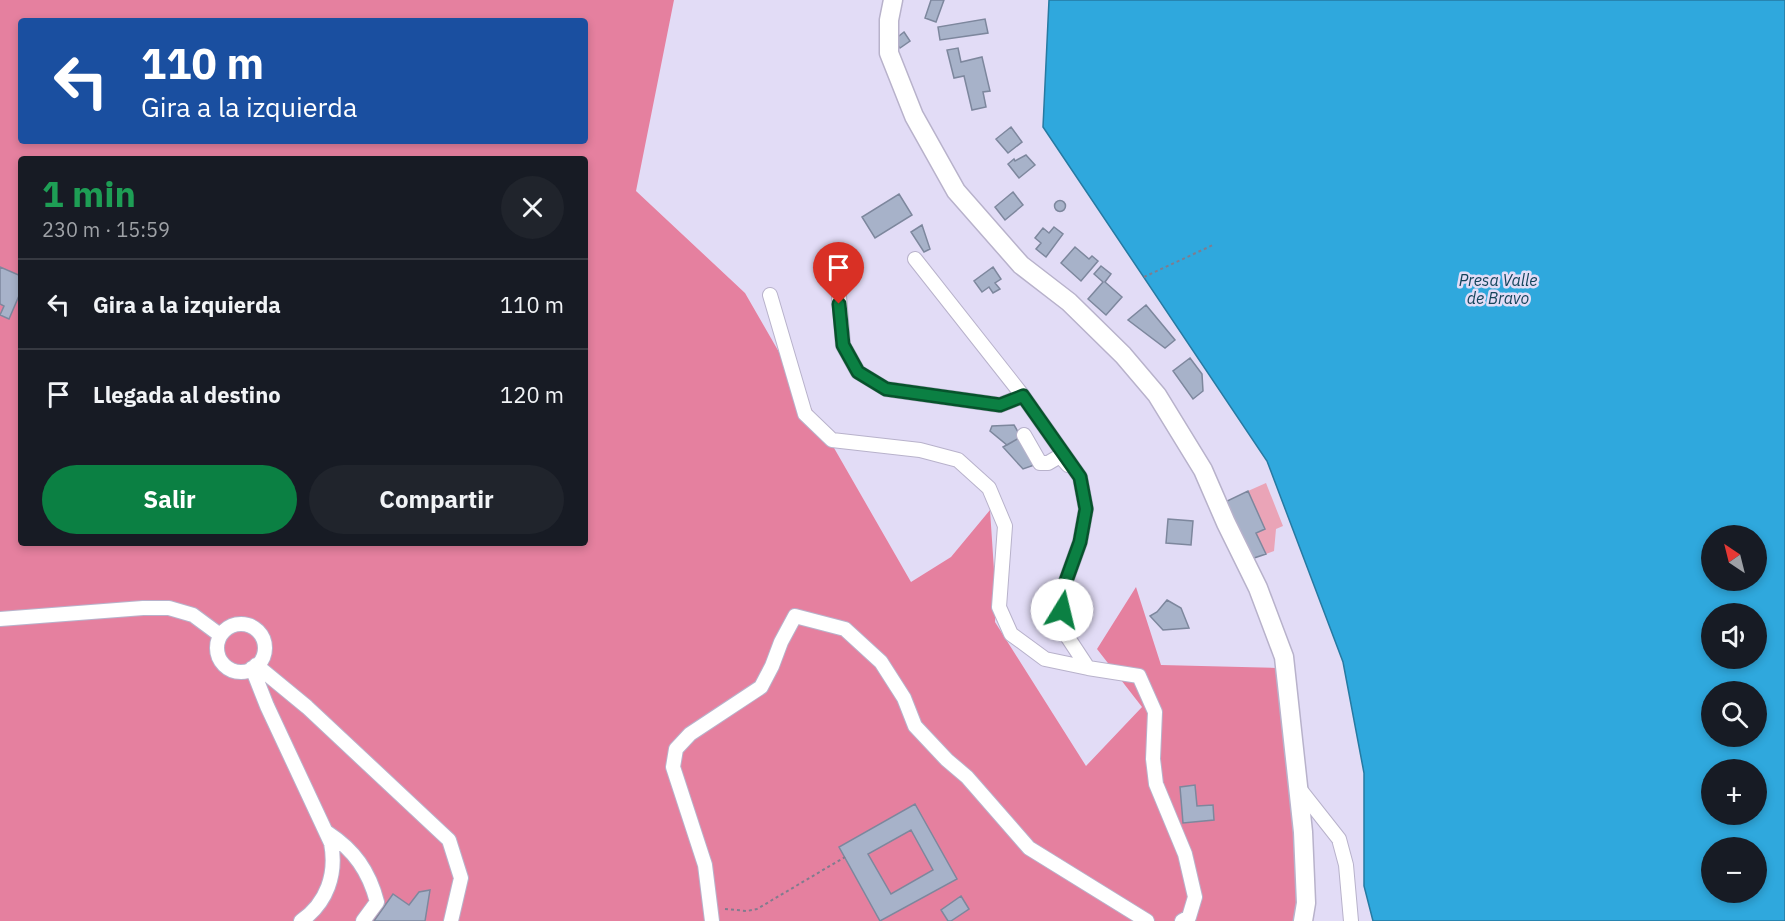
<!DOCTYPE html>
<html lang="es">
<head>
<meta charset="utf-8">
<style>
  :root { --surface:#171b24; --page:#20242c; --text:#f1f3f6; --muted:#9ea1a6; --line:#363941; --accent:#0b8043 }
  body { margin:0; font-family:"IBM Plex Sans",sans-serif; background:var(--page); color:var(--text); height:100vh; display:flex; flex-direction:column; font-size:22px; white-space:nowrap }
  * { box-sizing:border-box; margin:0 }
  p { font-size:20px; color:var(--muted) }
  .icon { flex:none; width:33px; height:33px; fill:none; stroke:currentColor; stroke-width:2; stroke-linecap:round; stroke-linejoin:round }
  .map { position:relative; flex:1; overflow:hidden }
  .side { position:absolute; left:18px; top:156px; width:570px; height:390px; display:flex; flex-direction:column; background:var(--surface); border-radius:6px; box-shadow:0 3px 9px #0003 }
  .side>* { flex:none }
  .top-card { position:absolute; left:18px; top:18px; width:570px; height:126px; border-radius:6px; box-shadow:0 3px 9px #0003; background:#1a4fa0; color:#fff; overflow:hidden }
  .needle { width:39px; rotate:325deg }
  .buttons { position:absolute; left:1701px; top:525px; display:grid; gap:12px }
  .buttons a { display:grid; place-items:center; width:66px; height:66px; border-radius:50%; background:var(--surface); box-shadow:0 3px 9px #0003; font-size:30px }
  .pin { position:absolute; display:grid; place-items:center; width:51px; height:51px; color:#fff; margin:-62px -26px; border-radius:50% 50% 50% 0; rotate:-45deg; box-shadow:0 0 6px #0007 }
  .pin .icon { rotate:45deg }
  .me { position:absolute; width:66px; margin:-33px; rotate:9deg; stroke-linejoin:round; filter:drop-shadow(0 0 4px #0008) }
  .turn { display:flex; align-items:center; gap:21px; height:126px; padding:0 24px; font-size:27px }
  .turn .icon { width:78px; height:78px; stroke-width:2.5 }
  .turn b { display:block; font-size:42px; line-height:51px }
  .round { display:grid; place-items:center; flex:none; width:63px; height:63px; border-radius:32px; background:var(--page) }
  .head { display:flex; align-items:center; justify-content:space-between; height:102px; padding:0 24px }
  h1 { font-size:36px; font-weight:700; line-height:45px; color:#1e9e55 }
  .action { display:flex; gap:12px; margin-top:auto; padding:12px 24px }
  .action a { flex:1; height:69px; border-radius:36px; background:var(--accent); color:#fff; font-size:24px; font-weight:700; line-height:69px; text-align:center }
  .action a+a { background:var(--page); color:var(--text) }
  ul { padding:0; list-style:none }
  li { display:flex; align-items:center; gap:18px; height:90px; padding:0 24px; border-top:2px solid var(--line) }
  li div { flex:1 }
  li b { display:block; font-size:22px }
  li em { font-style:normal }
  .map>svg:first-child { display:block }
  .green { fill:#eaa4b7 }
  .forest { fill:#e5809f; fill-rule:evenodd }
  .water { fill:#2fa8dd; stroke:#267aa2; stroke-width:1.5; fill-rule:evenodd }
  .building { fill:#a7b2c9; stroke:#7d879d; stroke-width:1.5; fill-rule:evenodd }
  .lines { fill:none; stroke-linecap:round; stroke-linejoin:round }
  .minor-casing { stroke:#b8b2cb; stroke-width:16 }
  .major-casing { stroke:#b8b2cb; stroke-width:21 }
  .path { stroke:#807c8e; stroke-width:2; stroke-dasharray:3 3; stroke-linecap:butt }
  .minor { stroke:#fff; stroke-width:14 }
  .major { stroke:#fff; stroke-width:18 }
  .route-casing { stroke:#07532c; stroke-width:15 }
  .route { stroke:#0b8043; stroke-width:10 }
  .labels { text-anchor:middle; stroke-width:5; stroke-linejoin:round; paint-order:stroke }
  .water-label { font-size:16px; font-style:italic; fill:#14445b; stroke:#e2dcf6 }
</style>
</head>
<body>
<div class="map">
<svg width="1785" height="921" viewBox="0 0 1785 921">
  <rect width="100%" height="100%" fill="#e2dcf6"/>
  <path class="green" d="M 1266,483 L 1283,526 L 1276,529 L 1274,551 L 1266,554 L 1256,533 L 1265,529 L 1248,491 Z"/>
  <path class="forest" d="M 0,0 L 674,0 L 636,191 L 745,293 L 911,582 L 951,557 L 990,510 L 996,600 L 995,622 L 1086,766 L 1142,707 L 1097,649 L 1136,587 L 1161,665 L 1277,668 L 1295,842 L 1300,906 L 1297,921 L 0,921 ZM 21,21 L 585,21 L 585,141 L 21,141 ZM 21,159 L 585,159 L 585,543 L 21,543 Z"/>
  <path class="water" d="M 1049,0 L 1785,0 L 1785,921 L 1373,921 L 1364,886 L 1364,773 L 1343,662 L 1267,461 L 1043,127 ZM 1712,536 L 1756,536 L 1756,580 L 1712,580 ZM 1712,614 L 1756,614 L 1756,658 L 1712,658 ZM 1712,692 L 1756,692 L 1756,736 L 1712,736 ZM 1712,770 L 1756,770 L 1756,814 L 1712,814 ZM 1712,848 L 1756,848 L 1756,892 L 1712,892 Z"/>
  <path class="building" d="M 931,0 L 944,0 L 936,22 L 925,18 Z
    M 985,19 L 988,33 L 940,40 L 938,27 Z
    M 904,32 L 910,41 L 900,48 L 894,40 Z
    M 958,48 L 961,62 L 982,57 L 990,91 L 983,92 L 986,107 L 972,110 L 964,76 L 954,78 L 947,50 Z
    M 1011,127 L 1022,142 L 1008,153 L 996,139 Z
    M 1026,155 L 1035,165 L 1019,178 L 1008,164 L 1014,159 L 1015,161 Z
    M 1013,192 L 1023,205 L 1005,220 L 995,207 Z
    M 899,194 L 912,215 L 875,238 L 862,217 Z
    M1054.5 206a5.5 5.5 0 1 1 11 0a5.5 5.5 0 1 1-11 0Z
    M 922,225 L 930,249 L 924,252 L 911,232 Z
    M 1054,227 L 1063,234 L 1046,257 L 1036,249 L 1041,243 L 1035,238 L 1043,228 L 1049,233 Z
    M 1075,247 L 1089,259 L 1092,256 L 1098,261 L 1081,281 L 1061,263 Z
    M 1101,266 L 1111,274 L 1105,282 L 1122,297 L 1106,315 L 1088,299 L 1103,282 L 1094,274 Z
    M 0,267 L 21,276 L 21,291 L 9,319 L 0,315 L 4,306 L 0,304 Z
    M 993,267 L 1001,279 L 995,283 L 1000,289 L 993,293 L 989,287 L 982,292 L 974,281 Z
    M 1146,305 L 1175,340 L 1165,348 L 1128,320 Z
    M 1190,358 L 1202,374 L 1203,391 L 1193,399 L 1173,371 Z
    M 1014,425 L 1021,437 L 1007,445 L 990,431 L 992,426 Z
    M 1021,437 L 1037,464 L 1023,469 L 1003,447 Z
    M 1248,491 L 1265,529 L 1256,533 L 1266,554 L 1251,559 L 1225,502 Z
    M 1168,519 L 1193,521 L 1191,545 L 1166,543 Z
    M 1167,600 L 1181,608 L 1189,628 L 1163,630 L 1150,616 L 1157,612 Z
    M 1195,785 L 1197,806 L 1213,805 L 1214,820 L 1183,823 L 1180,787 Z
    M 915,804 L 957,879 L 880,921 L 839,847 ZM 911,830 L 933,870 L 891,894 L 868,854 Z
    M 430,890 L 425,921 L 374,921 L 393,894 L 409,905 L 419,892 Z
    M 961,896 L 969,909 L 951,921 L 948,921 L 941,910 Z"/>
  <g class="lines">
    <g class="minor-casing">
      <path id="minor" d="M 915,259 L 1023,396 L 1080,477 L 1086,509 L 1080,542 L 1062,592 L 1061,627 L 1088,668
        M 838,284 L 843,345 L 858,372 L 886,389 L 1000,405 L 1023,396
        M 770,295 L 805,414 L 832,440 L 920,450 L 958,460 L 989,488 L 1005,526 L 999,607 L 1011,634 L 1045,659 L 1088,668 L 1139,676 L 1155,712 L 1153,759 L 1156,784 L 1185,854 L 1195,897 L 1189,917 L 1182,921
        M 1024,435 L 1040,463 L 1048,463 L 1060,456 L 1068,465
        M 0,619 L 143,608 L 169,608 L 193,615 L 220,635
        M217 648a24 24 0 1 1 48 0a24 24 0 1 1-48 0Z
        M 256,665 L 307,707 L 449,840 L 461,878 L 451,921
        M 252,668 L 267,706 L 331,843 C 337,874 327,903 301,921
        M 1298,787 L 1339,839 L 1346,865 L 1351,921
        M 328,833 C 354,850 369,871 377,902 L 363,921
        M 712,921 L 705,865 L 673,767 L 676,749 L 690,734 L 761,687 L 772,666 L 781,642 L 795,616 L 845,629 L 881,662 L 904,698 L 915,726 L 947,760 L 967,777 L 1029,848 L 1147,921"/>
    </g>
    <g class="major-casing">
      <path id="major" d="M 893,0 L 889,20 L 889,53 L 914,116 L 956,191 L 1021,265 L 1069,302 L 1123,355 L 1157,395 L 1203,470 L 1226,523 L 1258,588 L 1284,657 L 1303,832 L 1306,903 L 1303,921"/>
    </g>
    <path class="path" d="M 1144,277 L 1213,245
      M 725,909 L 747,911 L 757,909 L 845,857"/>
    <use href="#minor" class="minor"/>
    <use href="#major" class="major"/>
  </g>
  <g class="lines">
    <g class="route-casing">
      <path id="route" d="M 839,304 L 843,345 L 858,372 L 886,389 L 1000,405 L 1023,396 L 1080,477 L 1086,509 L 1080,542 L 1062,592 L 1062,610"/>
    </g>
    <use href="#route" class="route"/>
  </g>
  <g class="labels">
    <g class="water-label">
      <text x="1498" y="286">Presa Valle<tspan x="1498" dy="18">de Bravo</tspan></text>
    </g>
  </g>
</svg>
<div class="buttons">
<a><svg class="needle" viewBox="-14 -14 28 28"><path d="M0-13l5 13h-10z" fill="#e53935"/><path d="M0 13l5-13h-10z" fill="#9ea1a6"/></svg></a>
<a><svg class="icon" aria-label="sound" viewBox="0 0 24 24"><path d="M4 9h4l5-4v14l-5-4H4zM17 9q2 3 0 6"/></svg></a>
<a><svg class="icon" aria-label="search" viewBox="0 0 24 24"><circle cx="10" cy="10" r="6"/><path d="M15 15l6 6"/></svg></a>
<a>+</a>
<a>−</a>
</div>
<div class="pin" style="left:839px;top:304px;background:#d93025"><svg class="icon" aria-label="arrive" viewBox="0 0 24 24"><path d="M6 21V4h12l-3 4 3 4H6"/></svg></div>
<svg class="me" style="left:1062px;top:610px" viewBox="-20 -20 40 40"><circle r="19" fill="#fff"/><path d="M0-13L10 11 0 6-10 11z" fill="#0b8043"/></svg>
<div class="top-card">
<div class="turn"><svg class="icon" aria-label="left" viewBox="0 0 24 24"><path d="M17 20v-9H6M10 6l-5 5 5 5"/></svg><div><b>110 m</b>Gira a la izquierda</div></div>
</div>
<section class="side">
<div class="head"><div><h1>1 min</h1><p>230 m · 15:59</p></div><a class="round"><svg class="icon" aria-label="close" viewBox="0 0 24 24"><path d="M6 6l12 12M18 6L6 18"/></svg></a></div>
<ul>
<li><svg class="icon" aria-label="left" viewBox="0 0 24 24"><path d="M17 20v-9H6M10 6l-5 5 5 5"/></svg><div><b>Gira a la izquierda</b></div><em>110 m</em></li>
<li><svg class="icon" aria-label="arrive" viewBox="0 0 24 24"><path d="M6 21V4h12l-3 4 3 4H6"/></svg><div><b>Llegada al destino</b></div><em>120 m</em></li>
</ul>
<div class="action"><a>Salir</a><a>Compartir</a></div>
</section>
</div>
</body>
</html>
